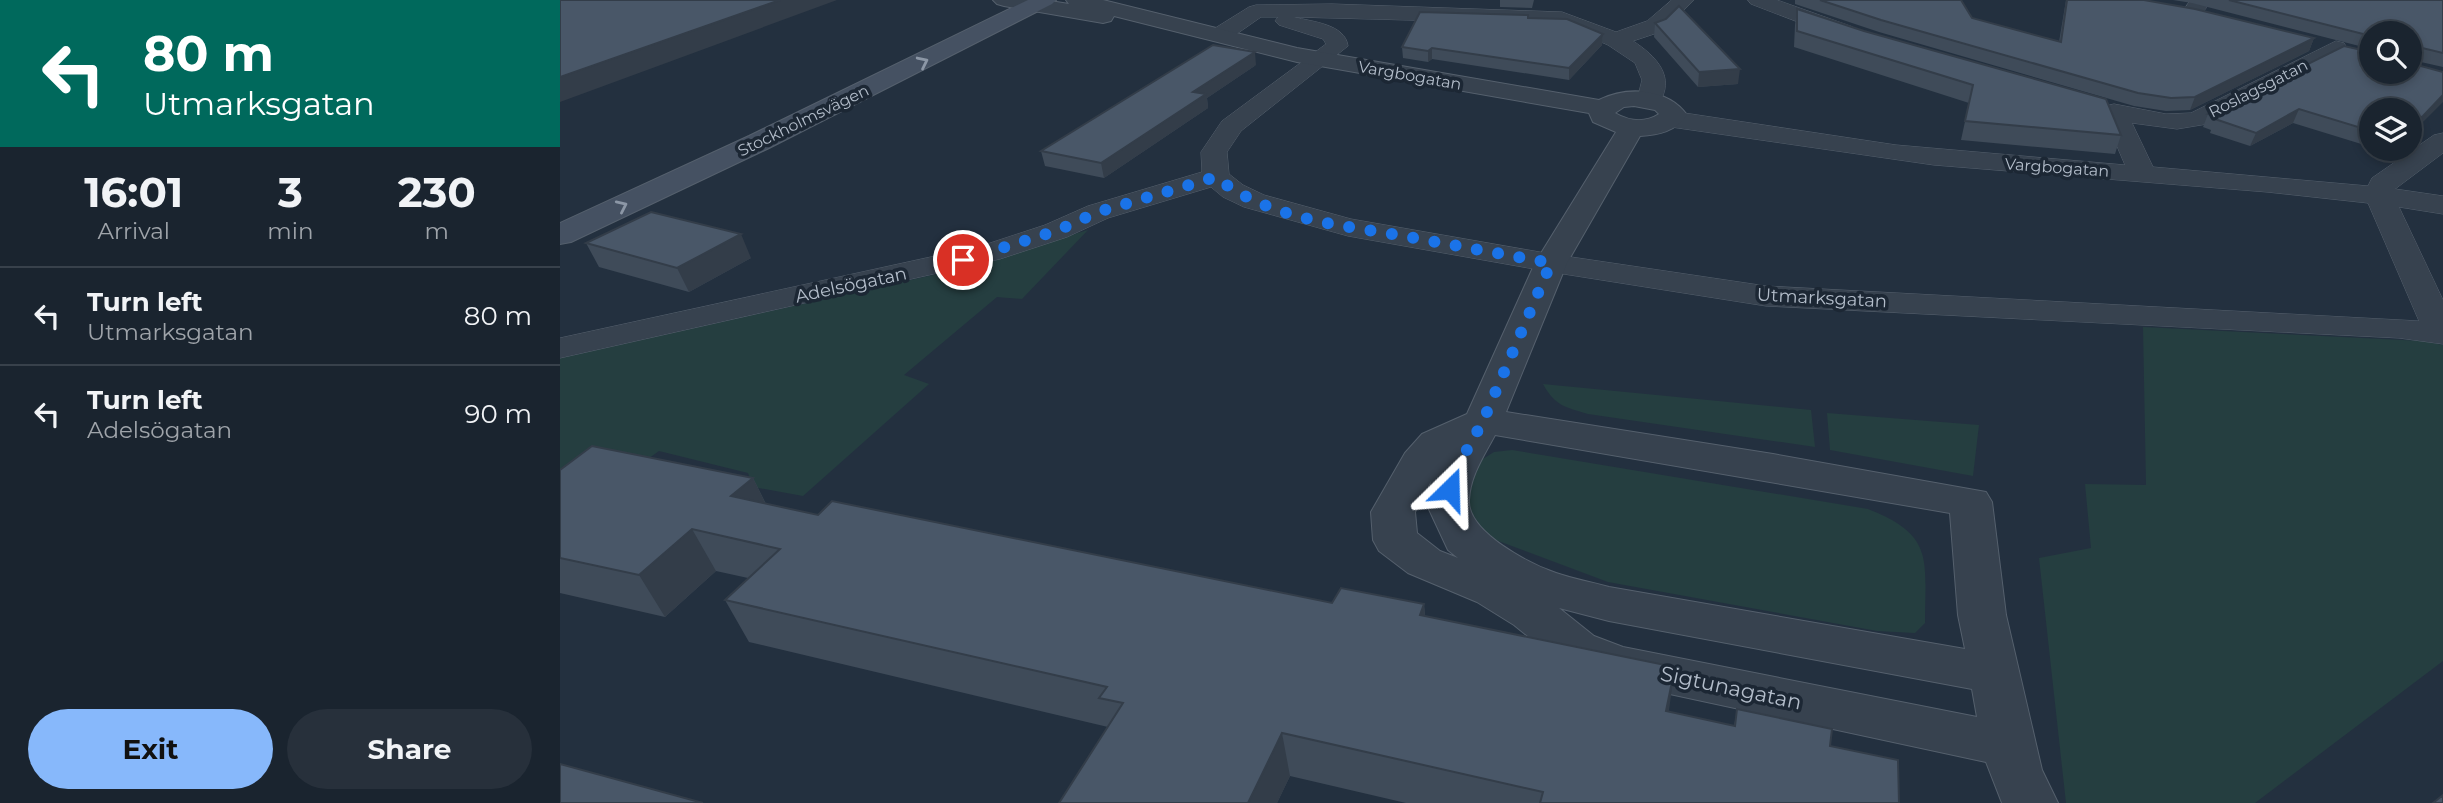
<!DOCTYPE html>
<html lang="en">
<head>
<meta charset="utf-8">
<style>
  :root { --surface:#1a242f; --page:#27303b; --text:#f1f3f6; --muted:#9fa4aa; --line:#38414b; --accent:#87b8fb }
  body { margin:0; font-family:Montserrat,sans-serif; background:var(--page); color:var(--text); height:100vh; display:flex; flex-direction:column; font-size:26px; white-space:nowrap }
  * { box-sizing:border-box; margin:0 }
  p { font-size:23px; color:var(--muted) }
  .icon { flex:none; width:38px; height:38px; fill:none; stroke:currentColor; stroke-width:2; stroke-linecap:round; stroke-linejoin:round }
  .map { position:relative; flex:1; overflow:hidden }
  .sheet { display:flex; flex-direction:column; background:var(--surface); width:560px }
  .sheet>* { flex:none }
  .top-card { background:#00695c; color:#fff; overflow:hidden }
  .fabs { position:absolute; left:1799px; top:21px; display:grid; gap:14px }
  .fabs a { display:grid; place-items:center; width:63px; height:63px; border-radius:50%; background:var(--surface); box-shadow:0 4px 10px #0003,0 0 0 2px var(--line); font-size:35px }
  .pin { position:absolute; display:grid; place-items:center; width:60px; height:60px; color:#fff; margin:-30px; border:4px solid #fff; border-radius:50%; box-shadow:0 2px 7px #0007 }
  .me { position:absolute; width:77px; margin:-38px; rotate:22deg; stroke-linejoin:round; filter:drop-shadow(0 0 5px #0008) }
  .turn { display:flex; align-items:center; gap:24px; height:147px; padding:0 28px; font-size:32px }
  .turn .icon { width:91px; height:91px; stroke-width:2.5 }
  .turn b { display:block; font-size:49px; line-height:60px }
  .eta { display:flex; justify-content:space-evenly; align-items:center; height:119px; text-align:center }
  .eta b { font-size:42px; font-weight:700; line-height:49px }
  .button { display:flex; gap:14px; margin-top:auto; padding:14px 28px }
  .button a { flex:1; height:80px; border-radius:42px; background:var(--accent); color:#111; font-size:28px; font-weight:700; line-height:80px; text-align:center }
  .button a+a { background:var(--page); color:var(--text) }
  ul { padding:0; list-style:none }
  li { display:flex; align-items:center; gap:21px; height:98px; padding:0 28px; border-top:2px solid var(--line) }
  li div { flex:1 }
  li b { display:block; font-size:26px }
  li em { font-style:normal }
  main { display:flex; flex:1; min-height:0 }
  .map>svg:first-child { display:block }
  .green { fill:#253e40 }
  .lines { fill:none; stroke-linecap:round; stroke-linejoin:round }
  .minor-casing { stroke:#55606d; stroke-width:1 }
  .tertiary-casing { stroke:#55606d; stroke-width:2 }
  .secondary-casing { stroke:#55606d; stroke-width:2 }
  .minor { fill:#37424f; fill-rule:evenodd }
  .tertiary { fill:#37424f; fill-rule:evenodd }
  .secondary { fill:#455162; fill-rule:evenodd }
  .wall { fill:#3f4b59 }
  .shaded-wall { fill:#333d49 }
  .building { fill:#495768; stroke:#333d49; stroke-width:2 }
  .oneway { stroke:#8c97a6 }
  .route { stroke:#1a73e8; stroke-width:12; stroke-dasharray:0 21.6 }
  .labels { text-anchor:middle; stroke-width:7; stroke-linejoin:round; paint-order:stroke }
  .far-street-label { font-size:16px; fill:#b3bdca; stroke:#1c2734 }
  .street-label { font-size:18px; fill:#b3bdca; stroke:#1c2734 }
  .near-street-label { font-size:21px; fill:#b3bdca; stroke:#1c2734 }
</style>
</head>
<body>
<main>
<section class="sheet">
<div class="top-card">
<div class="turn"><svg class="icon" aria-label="left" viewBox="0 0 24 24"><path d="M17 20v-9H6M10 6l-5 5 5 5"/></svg><div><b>80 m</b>Utmarksgatan</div></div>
</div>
<div class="eta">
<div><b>16:01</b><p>Arrival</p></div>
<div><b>3</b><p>min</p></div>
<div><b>230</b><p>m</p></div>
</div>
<ul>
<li><svg class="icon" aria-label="left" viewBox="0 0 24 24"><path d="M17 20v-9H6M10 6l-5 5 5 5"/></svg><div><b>Turn left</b><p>Utmarksgatan</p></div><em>80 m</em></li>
<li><svg class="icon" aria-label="left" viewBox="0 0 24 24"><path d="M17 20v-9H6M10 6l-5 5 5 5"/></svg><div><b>Turn left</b><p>Adelsögatan</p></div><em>90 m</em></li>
</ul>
<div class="button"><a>Exit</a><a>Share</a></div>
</section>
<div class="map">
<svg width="1883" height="803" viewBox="0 0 1883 803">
  <rect width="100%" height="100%" fill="#23303f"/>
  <path class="green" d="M 528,230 L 462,299 L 437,297 L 344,375 L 369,384 L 243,496 L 193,487 L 188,473 L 99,451 L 0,521 L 0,358 L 391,271 Z
    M 1583,327 L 1863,341 L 1883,345 L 1883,661 L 1695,803 L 1506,803 L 1479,558 L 1531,548 L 1525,484 L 1586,485 Z
    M 983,384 L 1251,410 L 1255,447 L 1028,414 C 1005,407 995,406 983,384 Z
    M 1267,413 L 1419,425 L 1413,476 L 1270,450 Z
    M 952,450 L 1308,509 C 1375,535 1365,560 1365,623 L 1355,633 L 1317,631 L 1048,582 L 933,539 L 916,523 L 907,502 L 909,481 L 918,462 L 934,452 Z"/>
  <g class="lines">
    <g class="minor-casing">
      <path id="minor" d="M 1112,0 L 1134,0 L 1103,31 L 1073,41 C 1096,56 1117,77 1098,105 L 1089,107 L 1080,105 L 1077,100 L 1082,80 L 1075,63 L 1048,45 L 999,24 L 734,17 C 753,22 785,24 788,46 L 681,131 L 667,152 L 669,174 L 683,185 L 704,195 L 791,219 L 991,254 L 1206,286 L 1859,321 L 1808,203 L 1707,192 L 1374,165 L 1111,127 L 1102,124 L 1098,119 L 1102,114 L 1111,111 L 1336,145 L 1565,165 L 1542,111 L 1545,106 L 1554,104 L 1606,114 L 1631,113 L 1776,41 L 1784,43 L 1787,48 L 1784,53 L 1647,124 L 1617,129 L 1572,123 L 1593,167 L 1808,186 L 1812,178 L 1874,135 L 1883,133 L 1883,153 L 1835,189 L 1883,196 L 1883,214 L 1839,207 L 1883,300 L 1883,344 L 1839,338 L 1206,306 L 991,272 L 788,236 L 684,207 L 663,197 L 651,187 L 548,218 L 507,237 L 440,259 L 0,358 L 0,338 L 421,246 L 485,225 L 528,206 L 642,172 L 641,152 L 662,121 L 766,44 L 763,39 L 719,25 L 715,21 L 718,17 L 701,17 L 668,40 L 652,40 L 649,35 L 652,30 L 689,7 L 696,5 L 772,4 L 1002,12 L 1056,32 L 1087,21 Z
        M 1188,0 L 1217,0 L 1293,27 L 1296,32 L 1293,37 L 1277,37 L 1191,4 Z
        M 1631,0 L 1652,0 C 1644,11 1639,20 1625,16 L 1622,12 Z"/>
    </g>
    <g class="tertiary-casing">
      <path id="tertiary" d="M 433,0 L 484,0 L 509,4 L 506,0 L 543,0 L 737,48 L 1039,100 C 1067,86 1108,88 1127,115 C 1116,131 1099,135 1080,136 L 1007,263 L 946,412 L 1213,454 L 1426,492 L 1432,502 L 1446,615 L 1482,770 L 1498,803 L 1442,803 L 1426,762 L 1040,679 L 1000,662 L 954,625 L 917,602 L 848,573 L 819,551 L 813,540 L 811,512 L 845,453 L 862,434 L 907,414 L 975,263 L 1056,132 L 1033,122 L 1029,113 L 737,62 L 554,16 L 551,21 L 543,23 L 444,6 L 437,4 ZM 1074,106 L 1095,110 L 1099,114 C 1085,123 1069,121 1055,113 L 1064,107 ZM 935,435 L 1390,513 L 1398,615 L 1405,649 L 1049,587 C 1032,582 1013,579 996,573 C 970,564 907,532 909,500 C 910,476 924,456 935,435 ZM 871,481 L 866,503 L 888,550 L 898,558 L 880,551 L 857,533 L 855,512 ZM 999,608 L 1049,621 L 1412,689 L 1417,717 L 1063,647 L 1034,636 Z"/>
    </g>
    <g class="secondary-casing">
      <path id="secondary" d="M 468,0 L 496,0 L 492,4 L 209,148 L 11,242 L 0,244 L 0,223 L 189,136 Z"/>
    </g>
    <use href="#minor" class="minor"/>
    <use href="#tertiary" class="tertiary"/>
    <use href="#secondary" class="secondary"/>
  </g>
  <path class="wall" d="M 940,0 L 974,0 L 972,8 L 940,7 Z
    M 1235,0 L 1401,0 L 1412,18 L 1499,42 L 1506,0 L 1584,0 L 1754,38 L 1749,51 L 1630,110 L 1606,111 L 1574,106 L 1319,32 L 1235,4 Z
    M 1613,0 L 1883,0 L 1883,67 L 1852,60 L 1851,63 L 1856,129 L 1850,133 L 1850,110 L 1811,110 L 1811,147 L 1733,123 L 1690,146 L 1650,133 L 1651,130 L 1643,127 L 1648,114 L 1811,72 L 1850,33 L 1811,33 L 1811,49 L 1632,3 Z
    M 1237,9 L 1561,135 L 1555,154 L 1401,140 L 1409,103 L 1234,47 L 1235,25 Z
    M 968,18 L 1043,34 L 1042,45 L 1009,80 L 872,59 L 868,62 L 843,58 L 842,47 Z
    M 1095,23 L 1178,84 L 1138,87 L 1094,37 Z
    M 696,65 L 647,98 L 648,108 L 544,178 L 485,166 L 481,151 Z
    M 26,243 L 191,258 L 129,292 L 39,267 Z
    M 0,470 L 193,478 L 206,504 L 258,515 L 772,603 L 864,604 L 865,616 L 1109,712 L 1174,726 L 1177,709 L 1270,746 L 1339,803 L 846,803 L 730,776 L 717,803 L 499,803 L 548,727 L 189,642 L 165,600 L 188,578 L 156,571 L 105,617 L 0,593 Z"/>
  <path class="shaded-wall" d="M 220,0 L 277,0 L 0,102 L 0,77 Z
    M 1043,34 L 1042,45 L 1009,80 L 1009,68 Z
    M 1754,38 L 1749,51 L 1630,110 L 1635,97 Z
    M 872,48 L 872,59 L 868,62 L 868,51 Z
    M 695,52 L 696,65 L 647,98 L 648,108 L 544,178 L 541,163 L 633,92 Z
    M 1180,69 L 1178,84 L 1138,87 L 1139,72 Z
    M 1883,95 L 1883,102 L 1856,129 L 1850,133 L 1850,124 Z
    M 1739,109 L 1733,123 L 1690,146 L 1696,133 Z
    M 181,234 L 191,258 L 129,292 L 117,268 Z
    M 193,478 L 213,519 L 171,496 Z
    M 132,529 L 156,571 L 105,617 L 79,575 Z
    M 864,604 L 867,646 L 860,615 Z
    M 1115,667 L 1109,710 L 1101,754 L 1106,711 Z
    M 722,733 L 730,776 L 717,803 L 688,803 Z"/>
  <path class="building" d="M 0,0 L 220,0 L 0,77 Z
    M 1260,0 L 1401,0 L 1412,18 L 1501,42 L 1507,0 L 1584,0 L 1635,9 L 1754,38 L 1635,97 L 1611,98 L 1578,93 L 1321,20 Z
    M 1669,0 L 1883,0 L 1883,53 L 1854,46 L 1853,57 L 1850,58 L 1850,33 L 1811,33 L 1811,36 Z
    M 1119,6 L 1180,69 L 1139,72 L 1095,23 L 1106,19 Z
    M 1237,9 L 1304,31 L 1546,99 L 1561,135 L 1405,121 L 1413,85 L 1237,31 Z
    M 860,12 L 968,15 L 968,18 L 1007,19 L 1043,34 L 1009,68 L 872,48 L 868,51 L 842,47 Z
    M 653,45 L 695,52 L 633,92 L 646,94 L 541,163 L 481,151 Z
    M 1784,46 L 1811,52 L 1811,72 L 1850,72 L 1850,63 L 1883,72 L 1883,95 L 1863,116 L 1850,124 L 1850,110 L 1811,110 L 1811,131 L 1739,109 L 1696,133 L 1655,119 L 1659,117 L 1648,114 Z
    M 91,212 L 181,234 L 117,268 L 26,243 Z
    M 32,446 L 193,478 L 171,496 L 258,515 L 272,501 L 772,603 L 781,588 L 864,604 L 860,615 L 1115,667 L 1106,711 L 1175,726 L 1177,709 L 1272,729 L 1270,746 L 1338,760 L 1339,803 L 980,803 L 983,792 L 722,733 L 688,803 L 499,803 L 563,703 L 539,698 L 547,687 L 165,600 L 220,549 L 132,529 L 79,575 L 0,558 L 0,470 Z
    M 0,764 L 143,803 L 0,803 Z
    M 1883,795 L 1883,803 L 1873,803 Z"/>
  <defs><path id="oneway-chevron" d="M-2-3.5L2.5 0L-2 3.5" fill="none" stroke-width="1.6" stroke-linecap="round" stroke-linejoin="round" transform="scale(1.75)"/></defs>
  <g class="oneway">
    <use href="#oneway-chevron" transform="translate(363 62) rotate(-26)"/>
    <use href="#oneway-chevron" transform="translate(62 206) rotate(-25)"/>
  </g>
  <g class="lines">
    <path class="route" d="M 403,260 L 496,231 L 538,212 L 656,177 C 707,219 781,225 843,236 C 893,245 942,254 991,263 L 923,421 L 893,475 L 890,489"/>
  </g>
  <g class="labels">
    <g class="far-street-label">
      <text transform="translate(850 75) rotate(10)" y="6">Vargbogatan</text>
      <text transform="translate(1698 88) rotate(-27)" y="6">Roslagsgatan</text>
      <text transform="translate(243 120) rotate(-26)" y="6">Stockholmsvägen</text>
      <text transform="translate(1497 167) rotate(4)" y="6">Vargbogatan</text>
    </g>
    <g class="street-label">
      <text transform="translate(291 285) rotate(-12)" y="6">Adelsögatan</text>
      <text transform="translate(1262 298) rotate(3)" y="6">Utmarksgatan</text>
    </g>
    <g class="near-street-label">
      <text transform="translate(1171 688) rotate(12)" y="7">Sigtunagatan</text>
    </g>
  </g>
</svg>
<div class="fabs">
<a><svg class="icon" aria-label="search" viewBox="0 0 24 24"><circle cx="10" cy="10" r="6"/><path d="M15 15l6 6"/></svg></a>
<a><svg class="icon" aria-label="layers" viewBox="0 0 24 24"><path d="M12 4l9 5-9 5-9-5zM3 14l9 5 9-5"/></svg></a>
</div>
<div class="pin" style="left:403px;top:260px;background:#d93025"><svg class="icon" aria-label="arrive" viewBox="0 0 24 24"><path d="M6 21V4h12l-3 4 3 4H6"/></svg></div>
<svg class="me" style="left:890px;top:489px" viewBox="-20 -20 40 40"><path d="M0-17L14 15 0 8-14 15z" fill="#1a73e8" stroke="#fff" stroke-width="4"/></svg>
</div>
</main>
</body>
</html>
